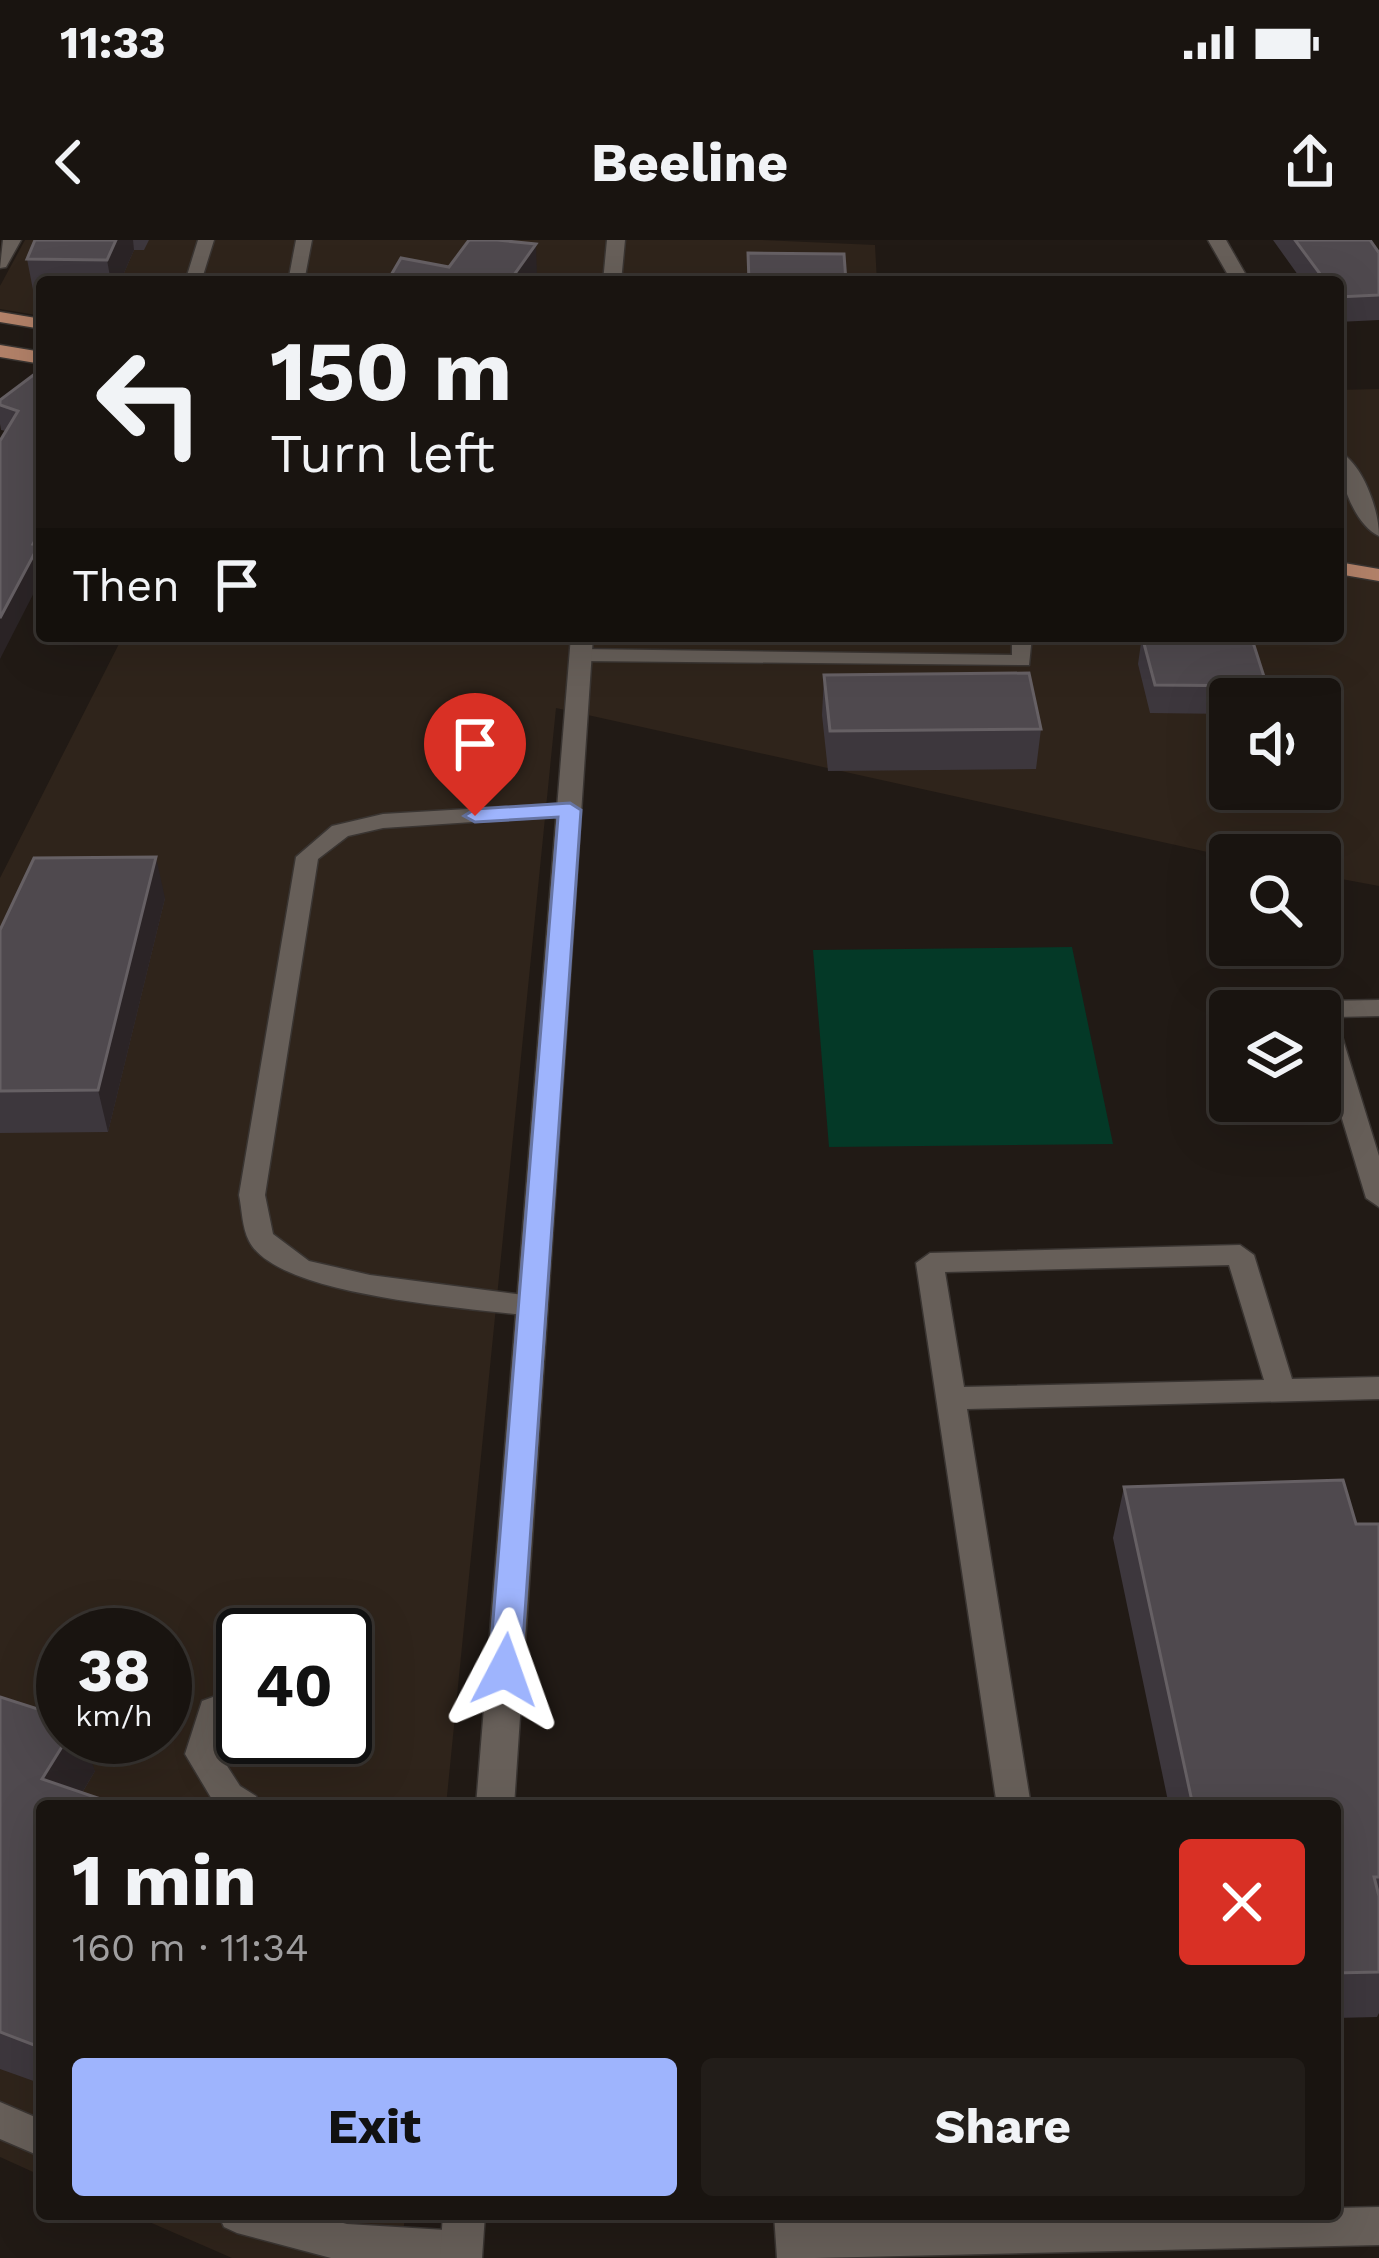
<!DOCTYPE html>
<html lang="en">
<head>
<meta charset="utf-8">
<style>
  :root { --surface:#191410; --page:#221d19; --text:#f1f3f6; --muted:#9f9e9f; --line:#373330; --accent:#9eb4fd }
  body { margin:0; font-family:"Work Sans",sans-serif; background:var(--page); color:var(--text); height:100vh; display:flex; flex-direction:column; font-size:45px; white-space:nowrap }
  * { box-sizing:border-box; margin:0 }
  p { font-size:39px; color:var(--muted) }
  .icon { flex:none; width:66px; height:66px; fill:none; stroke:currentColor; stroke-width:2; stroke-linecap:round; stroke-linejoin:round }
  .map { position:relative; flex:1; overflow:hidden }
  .side { position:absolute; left:36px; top:1560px; width:1305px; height:420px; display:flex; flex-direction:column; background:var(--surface); border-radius:12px; box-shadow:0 12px 48px #0002,0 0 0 3px var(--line) }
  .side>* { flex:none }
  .guide { position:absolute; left:36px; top:36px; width:1308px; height:366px; border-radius:12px; box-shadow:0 12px 48px #0002,0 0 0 3px var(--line); background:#191410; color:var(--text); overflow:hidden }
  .controls { position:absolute; left:1209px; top:438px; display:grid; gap:24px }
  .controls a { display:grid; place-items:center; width:132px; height:132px; border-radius:12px; background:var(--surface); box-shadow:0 12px 48px #0002,0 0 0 3px var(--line); font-size:60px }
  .speed { position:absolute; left:36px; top:1368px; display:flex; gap:24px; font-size:60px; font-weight:700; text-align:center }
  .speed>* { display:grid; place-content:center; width:156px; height:156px; border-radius:50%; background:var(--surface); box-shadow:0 12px 48px #0002,0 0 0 3px var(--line); line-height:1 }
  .speed small { font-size:30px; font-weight:400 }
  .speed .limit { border:6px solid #111; border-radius:18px; background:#fff; color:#111 }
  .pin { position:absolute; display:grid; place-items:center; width:102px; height:102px; color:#fff; margin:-123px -51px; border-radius:50% 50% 50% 0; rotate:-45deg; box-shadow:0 0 12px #0007 }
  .pin .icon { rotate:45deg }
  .me { position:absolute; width:132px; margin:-66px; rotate:4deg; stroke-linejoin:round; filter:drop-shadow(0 0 9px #0008) }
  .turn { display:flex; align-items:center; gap:42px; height:252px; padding:0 36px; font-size:54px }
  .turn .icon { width:156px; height:156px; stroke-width:2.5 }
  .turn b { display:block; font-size:84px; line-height:102px }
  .then { display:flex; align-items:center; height:114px; padding:0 36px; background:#0003; gap:24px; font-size:45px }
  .round { display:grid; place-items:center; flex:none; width:126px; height:126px; border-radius:12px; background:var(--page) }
  .headline { display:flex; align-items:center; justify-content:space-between; height:204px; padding:0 36px }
  h1 { font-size:72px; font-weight:700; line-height:90px }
  .primary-button { display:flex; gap:24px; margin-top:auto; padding:24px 36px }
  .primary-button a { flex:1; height:138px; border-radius:12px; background:var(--accent); color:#111; font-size:48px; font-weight:700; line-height:138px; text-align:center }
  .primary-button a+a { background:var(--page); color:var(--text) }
  .status { display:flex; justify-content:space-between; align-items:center; height:84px; padding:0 60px; background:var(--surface); direction:ltr }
  .status svg { height:33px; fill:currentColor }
  header { display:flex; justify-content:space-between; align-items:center; height:156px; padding:0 36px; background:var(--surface); font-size:54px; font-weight:700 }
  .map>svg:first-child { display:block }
  .built { fill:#2f241b; fill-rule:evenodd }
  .green { fill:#043927 }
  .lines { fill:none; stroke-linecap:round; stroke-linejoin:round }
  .service-casing { stroke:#3a3532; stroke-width:3 }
  .minor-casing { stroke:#3a3532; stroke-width:3 }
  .tertiary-casing { stroke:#3a3532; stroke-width:3 }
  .primary-casing { stroke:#3a3532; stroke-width:3 }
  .service { fill:#675f59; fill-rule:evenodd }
  .minor { fill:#675f59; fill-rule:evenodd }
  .tertiary { fill:#675f59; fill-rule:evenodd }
  .primary { fill:#b38269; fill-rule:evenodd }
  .wall { fill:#3d373d }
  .shaded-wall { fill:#2b2426 }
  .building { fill:#4f494e; stroke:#666064; stroke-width:3 }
  .route { fill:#9eb4fd; stroke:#6775a4; stroke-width:3 }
</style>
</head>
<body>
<div class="status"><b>11:33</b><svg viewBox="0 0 49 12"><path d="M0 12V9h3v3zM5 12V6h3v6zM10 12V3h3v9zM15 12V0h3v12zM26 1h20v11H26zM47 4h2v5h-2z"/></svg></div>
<header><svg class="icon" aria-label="back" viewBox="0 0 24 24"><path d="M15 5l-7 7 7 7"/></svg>Beeline<svg class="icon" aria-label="share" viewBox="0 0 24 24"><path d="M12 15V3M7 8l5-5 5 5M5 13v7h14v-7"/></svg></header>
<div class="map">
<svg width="1379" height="2018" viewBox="0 0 1379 2018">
  <rect width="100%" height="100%" fill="#211a15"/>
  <path class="built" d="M 25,0 L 762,0 L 875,5 L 877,42 L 42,42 L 42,76 L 0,69 L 0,46 Z
    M 1379,149 L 1379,646 L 1320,635 L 1320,615 L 1230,617 L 556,468 L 446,1566 L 42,1566 L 42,1936 L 0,1917 L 0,638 L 123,396 L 1338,396 L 1338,150 ZM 1230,459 L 1320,459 L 1320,549 L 1230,549 ZM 63,1395 L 165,1395 L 165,1497 L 63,1497 ZM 243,1395 L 345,1395 L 345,1497 L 243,1497 Z
    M 131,1974 L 405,1974 L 401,2018 L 232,2018 Z"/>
  <path class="green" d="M 1072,707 L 1113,904 L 829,907 L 813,710 Z"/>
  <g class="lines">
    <g class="service-casing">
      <path id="service" d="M 198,0 L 214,0 L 201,42 L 185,42 Z
        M 296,0 L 312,0 L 304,42 L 288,42 Z
        M 1012,396 L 1032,396 L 1029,425 L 581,421 L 571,415 L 581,409 L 1012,415 Z
        M 570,563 L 578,565 L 578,575 L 383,588 L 348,596 L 318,619 L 265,955 L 273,994 L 309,1021 L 370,1035 L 532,1056 L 542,1059 L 546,1066 L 542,1073 L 532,1076 C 472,1068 277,1057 249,1001 C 242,988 242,969 239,955 L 296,617 L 332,586 L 383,574 Z
        M 1379,760 L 1379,776 L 1336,777 L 1379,916 L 1379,967 L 1366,958 L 1320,806 L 1320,771 L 1309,769 L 1321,761 Z
        M 1240,1005 L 1254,1015 L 1292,1139 L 1379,1137 L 1379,1159 L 967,1169 L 1031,1566 L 997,1566 L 916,1023 L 930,1013 ZM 1229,1025 L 1264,1140 L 964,1147 L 945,1032 Z
        M 213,1457 L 224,1461 L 229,1471 L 218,1512 L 240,1546 L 256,1556 L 261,1566 L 216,1566 L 185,1514 L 202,1461 Z
        M 0,1862 L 42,1880 L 42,1917 L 0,1899 Z
        M 1379,1967 L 1379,2005 L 815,2018 L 777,2018 L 774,1974 L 812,1974 L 812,1978 L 1335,1974 L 1335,1968 Z
        M 218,1974 L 309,1974 L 347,1984 L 462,1991 L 476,1996 L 481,2010 L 478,2018 L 331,2018 L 237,1993 L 224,1987 Z"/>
    </g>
    <g class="minor-casing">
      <path id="minor" d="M 3,0 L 21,0 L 6,27 L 0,28 Z
        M 1208,0 L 1226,0 L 1250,42 L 1232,42 Z
        M 1338,211 C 1363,223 1379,270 1379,296 C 1354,285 1338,237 1338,211 Z"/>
    </g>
    <g class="tertiary-casing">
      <path id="tertiary" d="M 607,0 L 625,0 L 621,42 L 603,42 Z
        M 571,396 L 593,396 L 514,1566 L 476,1566 Z
        M 443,1974 L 485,1974 L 482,2018 L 440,2018 Z"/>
    </g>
    <g class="primary-casing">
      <path id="primary" d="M 0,72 L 42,79 L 42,89 L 0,82 Z
        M 0,105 L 42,112 L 42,124 L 0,117 Z
        M 1338,322 L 1379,329 L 1379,341 L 1338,334 Z"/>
    </g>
    <use href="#service" class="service"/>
    <use href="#minor" class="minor"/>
    <use href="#tertiary" class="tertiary"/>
    <use href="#primary" class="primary"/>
  </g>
  <path class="wall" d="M 35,0 L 149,0 L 144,10 L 134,10 L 120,42 L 42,42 L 42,55 L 34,55 L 27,19 Z
    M 1273,0 L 1370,0 L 1379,13 L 1379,80 L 1338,82 L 1338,42 L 1303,42 Z
    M 36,133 L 0,419 L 6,191 L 1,190 L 0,184 L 0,160 Z
    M 1142,396 L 1267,446 L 1264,459 L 1230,459 L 1230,474 L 1150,473 L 1138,424 Z
    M 824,435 L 1041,489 L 1036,529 L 828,531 L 822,475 Z
    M 165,658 L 108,892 L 0,893 L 0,690 Z
    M 1124,1247 L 1356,1284 L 1379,1284 L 1379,1773 L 1377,1777 L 1335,1778 L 1335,1566 L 1169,1566 L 1113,1298 Z
    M 0,1457 L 95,1531 L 82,1553 L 42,1566 L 42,1844 L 0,1829 Z"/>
  <path class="shaded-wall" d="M 116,0 L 133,0 L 134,10 L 120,42 L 111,42 L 107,20 Z
    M 536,4 L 537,38 L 534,42 L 509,42 Z
    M 42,288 L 42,337 L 0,419 L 0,378 Z
    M 156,617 L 165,658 L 108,892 L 98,850 Z
    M 68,1497 L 83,1497 L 95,1531 L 74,1566 L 42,1539 Z"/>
  <path class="building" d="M 35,0 L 116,0 L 107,20 L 27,19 Z
    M 469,0 L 497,0 L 536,4 L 509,42 L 387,42 L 401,18 L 449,27 Z
    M 1295,0 L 1370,0 L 1379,13 L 1379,55 L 1338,57 L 1338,42 L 1326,42 Z
    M 748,13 L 844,14 L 846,42 L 749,42 Z
    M 36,133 L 42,134 L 42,288 L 33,304 L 39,305 L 0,378 L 0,201 L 18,171 L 0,165 L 0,160 Z
    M 1142,396 L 1251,396 L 1267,446 L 1155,445 Z
    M 1029,433 L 1041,489 L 830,491 L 824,435 Z
    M 156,617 L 98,850 L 0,851 L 0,690 L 34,618 Z
    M 1343,1240 L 1356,1284 L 1379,1284 L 1379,1637 L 1374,1637 L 1379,1656 L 1379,1732 L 1335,1733 L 1335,1566 L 1193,1566 L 1124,1247 Z
    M 0,1457 L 63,1477 L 63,1497 L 68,1497 L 42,1539 L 121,1566 L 42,1566 L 42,1808 L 0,1792 Z"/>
  <path class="route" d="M 570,563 L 581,570 L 521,1430 L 517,1439 L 505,1443 L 494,1439 L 489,1430 L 558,577 L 475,582 L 464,576 L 475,569 Z"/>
</svg>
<div class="controls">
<a><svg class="icon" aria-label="sound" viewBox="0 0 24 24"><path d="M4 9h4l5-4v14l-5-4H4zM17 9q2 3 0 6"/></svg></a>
<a><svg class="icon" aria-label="search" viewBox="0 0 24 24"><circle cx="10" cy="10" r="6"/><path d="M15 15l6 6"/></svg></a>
<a><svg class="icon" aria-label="layers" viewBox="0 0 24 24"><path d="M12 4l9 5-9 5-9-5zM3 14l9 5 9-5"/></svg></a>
</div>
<div class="speed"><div>38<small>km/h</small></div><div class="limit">40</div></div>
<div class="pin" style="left:475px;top:576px;background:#d93025"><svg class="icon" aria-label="arrive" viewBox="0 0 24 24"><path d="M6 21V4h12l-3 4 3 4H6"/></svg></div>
<svg class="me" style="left:505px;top:1430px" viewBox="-20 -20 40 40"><path d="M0-17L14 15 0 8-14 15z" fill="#9eb4fd" stroke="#fff" stroke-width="4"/></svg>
<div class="guide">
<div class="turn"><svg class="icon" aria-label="left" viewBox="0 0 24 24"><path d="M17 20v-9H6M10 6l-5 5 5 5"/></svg><div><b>150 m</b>Turn left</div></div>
<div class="then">Then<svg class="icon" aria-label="arrive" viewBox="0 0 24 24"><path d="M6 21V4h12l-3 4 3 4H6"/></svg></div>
</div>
<section class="side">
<div class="headline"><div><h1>1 min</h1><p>160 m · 11:34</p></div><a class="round" style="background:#d93025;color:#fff"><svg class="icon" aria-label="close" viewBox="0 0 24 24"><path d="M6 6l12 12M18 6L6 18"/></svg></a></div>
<div class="primary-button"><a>Exit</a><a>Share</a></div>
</section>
</div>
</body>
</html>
